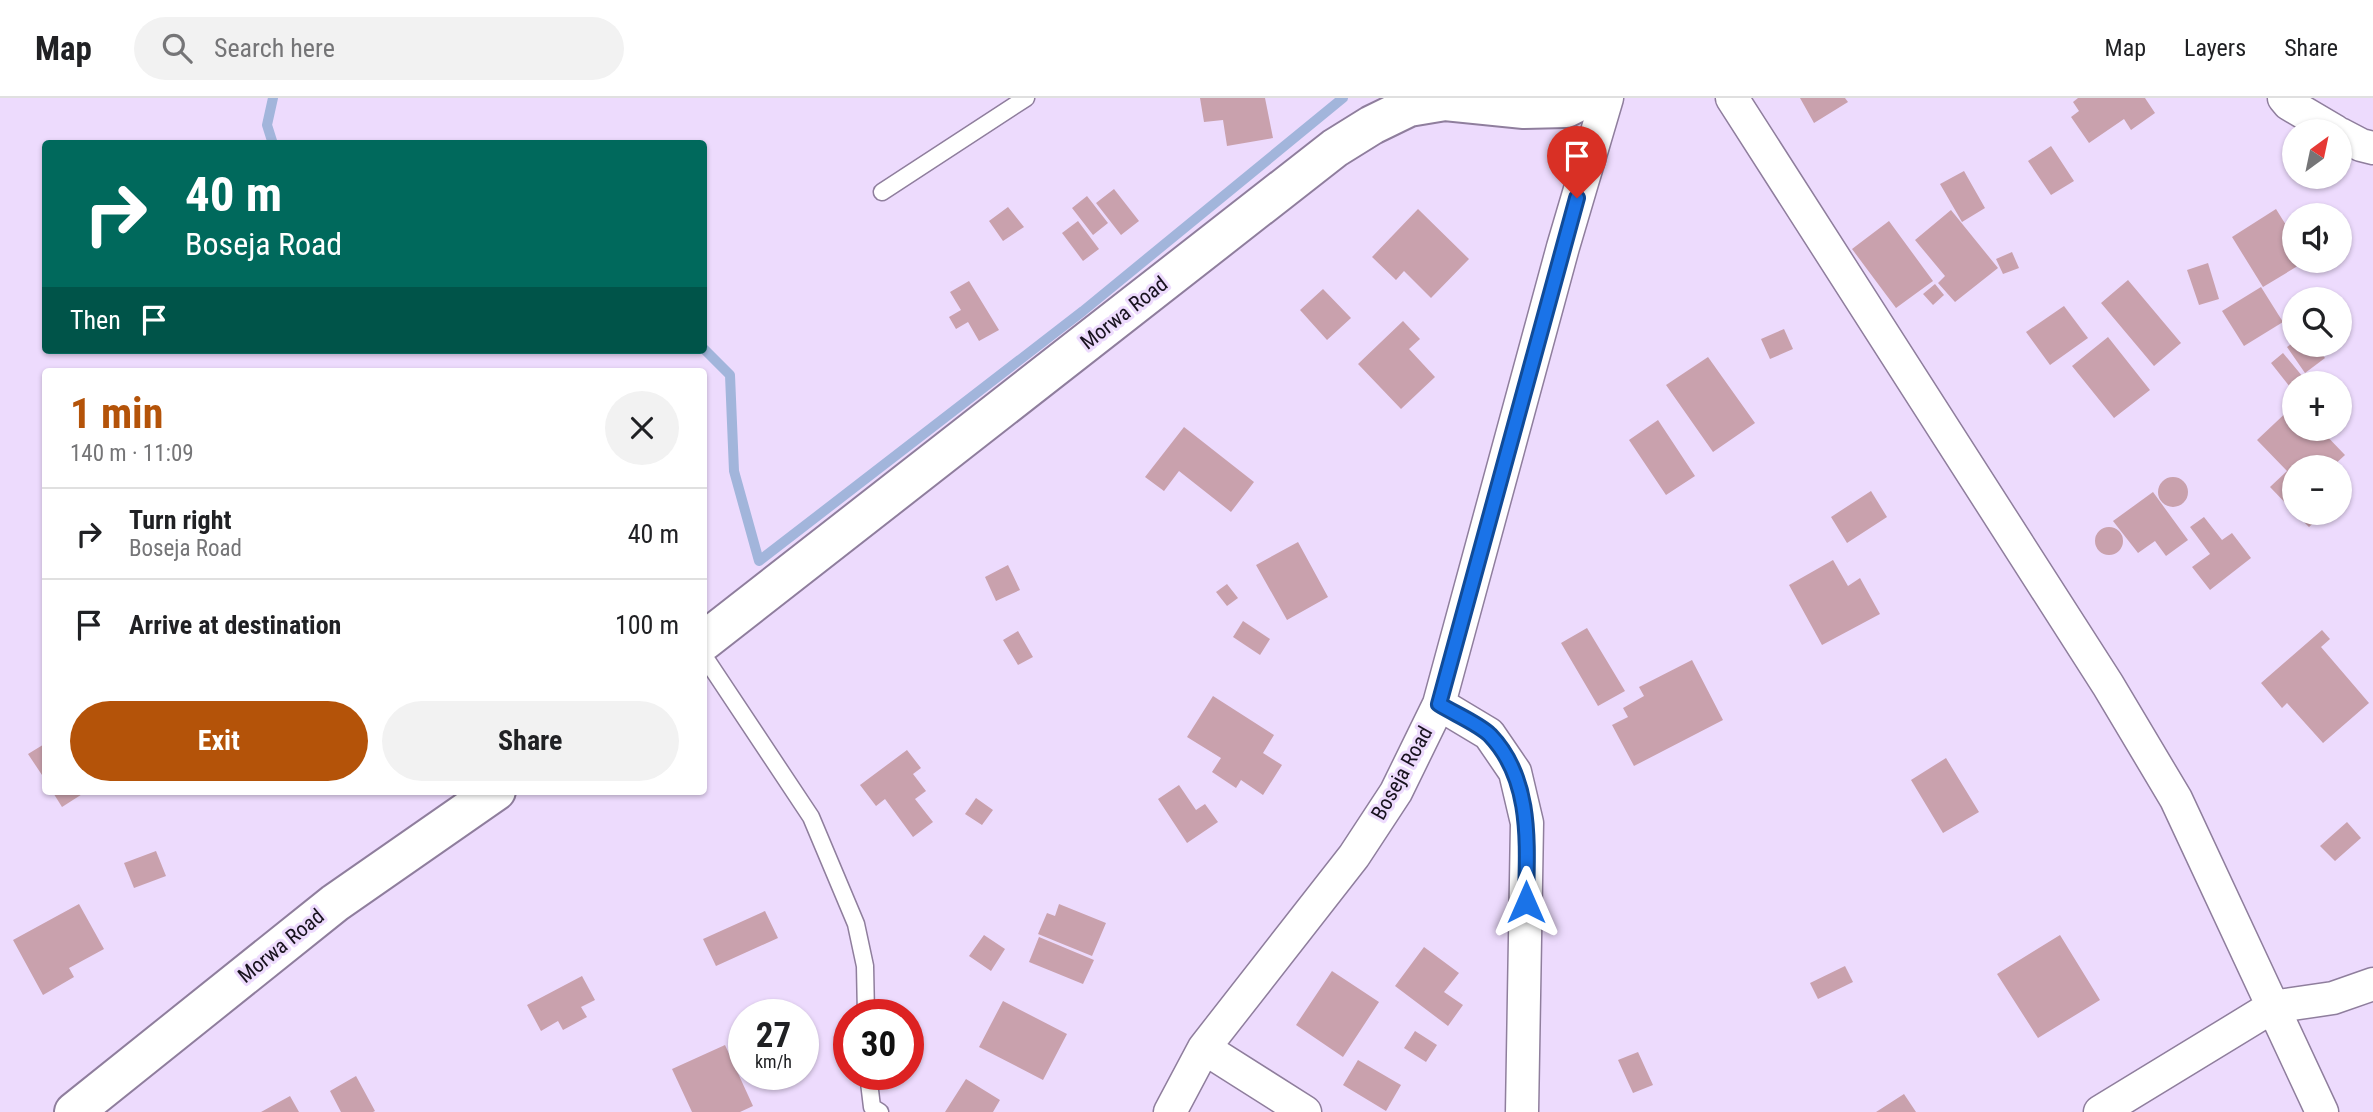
<!DOCTYPE html>
<html lang="en">
<head>
<meta charset="utf-8">
<style>
  :root { --surface:#fff; --page:#f2f2f2; --text:#202124; --muted:#757577; --line:#e0e0e0; --accent:#b45309 }
  body { margin:0; font-family:"Roboto Condensed",sans-serif; background:var(--page); color:var(--text); height:100vh; display:flex; flex-direction:column; font-size:26px; white-space:nowrap }
  * { box-sizing:border-box; margin:0 }
  p { font-size:23px; color:var(--muted) }
  .icon { flex:none; width:38px; height:38px; fill:none; stroke:currentColor; stroke-width:2; stroke-linecap:round; stroke-linejoin:round }
  .map { position:relative; flex:1; overflow:hidden }
  .sheet { position:absolute; left:42px; top:270px; width:665px; height:427px; display:flex; flex-direction:column; background:var(--surface); border-radius:7px; box-shadow:0 2px 5px #0004 }
  .sheet>* { flex:none }
  .banner { position:absolute; left:42px; top:42px; width:665px; height:214px; border-radius:7px; box-shadow:0 2px 5px #0004; background:#00695c; color:#fff; overflow:hidden }
  .needle { width:46px; rotate:33deg }
  .tools { position:absolute; left:2282px; top:21px; display:grid; gap:14px }
  .tools a { display:grid; place-items:center; width:70px; height:70px; border-radius:50%; background:var(--surface); box-shadow:0 2px 5px #0004; font-size:35px }
  .speed { position:absolute; left:728px; top:901px; display:flex; gap:14px; font-size:35px; font-weight:700; text-align:center }
  .speed>* { display:grid; place-content:center; width:91px; height:91px; border-radius:50%; background:var(--surface); box-shadow:0 2px 5px #0004; line-height:1 }
  .speed small { font-size:18px; font-weight:400 }
  .speed .limit { border:10px solid #d22; background:#fff; color:#111 }
  .pin { position:absolute; display:grid; place-items:center; width:60px; height:60px; color:#fff; margin:-72px -30px; border-radius:50% 50% 50% 0; rotate:-45deg; box-shadow:0 0 7px #0007 }
  .pin .icon { rotate:45deg }
  .me { position:absolute; width:77px; margin:-38px; rotate:0deg; stroke-linejoin:round; filter:drop-shadow(0 0 5px #0008) }
  .turn { display:flex; align-items:center; gap:24px; height:147px; padding:0 28px; font-size:32px }
  .turn .icon { width:91px; height:91px; stroke-width:2.5 }
  .turn b { display:block; font-size:49px; line-height:60px }
  .then { display:flex; align-items:center; height:66px; padding:0 28px; background:#0003; gap:14px; font-size:26px }
  .round { display:grid; place-items:center; flex:none; width:74px; height:74px; border-radius:37px; background:var(--page) }
  .overview { display:flex; align-items:center; justify-content:space-between; height:119px; padding:0 28px }
  h1 { font-size:42px; font-weight:700; line-height:52px; color:var(--accent) }
  .cta { display:flex; gap:14px; margin-top:auto; padding:14px 28px }
  .cta a { flex:1; height:80px; border-radius:42px; background:var(--accent); color:#fff; font-size:28px; font-weight:700; line-height:80px; text-align:center }
  .cta a+a { background:var(--page); color:var(--text) }
  ul { padding:0; list-style:none }
  li { display:flex; align-items:center; gap:21px; height:91px; padding:0 28px; border-top:2px solid var(--line) }
  li div { flex:1 }
  li b { display:block; font-size:26px }
  li em { font-style:normal }
  header { display:flex; align-items:center; gap:42px; box-sizing:border-box; height:98px; padding:0 35px; background:var(--surface); border-bottom:2px solid var(--line) }
  header strong { font-size:33px }
  nav { display:flex; gap:38px; margin-inline-start:auto; font-size:24px }
  .search { width:490px; height:63px; background:var(--page); display:flex; align-items:center; gap:18px; box-sizing:border-box; padding:0 24px; border-radius:38px; color:var(--muted); font-size:26px }
  .map>svg:first-child { display:block }
  .lines { fill:none; stroke-linecap:round; stroke-linejoin:round }
  .stream { stroke:#a2b5db; stroke-width:10 }
  .building { fill:#c9a1ad }
  .lane-casing { stroke:#8f7e9d; stroke-width:19 }
  .street-casing { stroke:#8f7e9d; stroke-width:35 }
  .secondary-casing { stroke:#8f7e9d; stroke-width:42 }
  .lane { stroke:#fff; stroke-width:16 }
  .street { stroke:#fff; stroke-width:32 }
  .secondary { stroke:#fff; stroke-width:38 }
  .route-casing { stroke:#114b97; stroke-width:18 }
  .route { stroke:#1a73e8; stroke-width:12 }
  .labels { text-anchor:middle; stroke-width:6; stroke-linejoin:round; paint-order:stroke }
  .street-label { font-size:21px; fill:#18121e; stroke:#eddbfd }
</style>
</head>
<body>
<header>
<strong>Map</strong>
<div class="search"><svg class="icon" aria-label="search" viewBox="0 0 24 24"><circle cx="10" cy="10" r="6"/><path d="M15 15l6 6"/></svg>Search here</div>
<nav><a>Map</a><a>Layers</a><a>Share</a></nav>
</header>
<div class="map">
<svg width="2373" height="1014" viewBox="0 0 2373 1014">
  <rect width="100%" height="100%" fill="#eddbfd"/>
  <g class="lines">
    <path class="stream" d="M 273,0 L 267,27 L 273,46
      M 704,251 L 730,277 L 734,373 L 759,463 L 1083,213 L 1343,0"/>
  </g>
  <path class="building" d="M 1200,0 L 1265,0 L 1273,40 L 1227,48 L 1223,22 L 1204,24 Z
    M 1800,0 L 1845,0 L 1848,4 L 1814,25 Z
    M 2078,0 L 2145,0 L 2155,15 L 2131,32 L 2124,21 L 2089,45 L 2071,19 L 2079,13 L 2073,4 Z
    M 2051,48 L 2074,83 L 2051,97 L 2028,63 Z
    M 1964,73 L 1985,110 L 1962,124 L 1940,86 Z
    M 1114,91 L 1139,123 L 1121,137 L 1096,105 Z
    M 1087,98 L 1108,125 L 1093,137 L 1072,110 Z
    M 1008,109 L 1024,129 L 1003,143 L 989,123 Z
    M 1418,111 L 1469,161 L 1431,200 L 1404,173 L 1396,182 L 1372,159 Z
    M 2276,111 L 2294,140 L 2294,163 L 2306,163 L 2263,189 L 2232,139 Z
    M 1951,112 L 1998,170 L 1955,204 L 1938,185 L 1945,178 L 1915,142 Z
    M 1078,123 L 1099,151 L 1083,163 L 1062,135 Z
    M 1889,123 L 1933,183 L 1896,210 L 1852,151 Z
    M 2012,154 L 2019,170 L 2003,176 L 1996,161 Z
    M 2208,165 L 2219,201 L 2199,207 L 2187,172 Z
    M 2128,182 L 2181,245 L 2154,268 L 2101,205 Z
    M 969,183 L 999,232 L 979,243 L 968,224 L 956,231 L 949,219 L 961,212 L 950,194 Z
    M 1935,186 L 1944,197 L 1933,207 L 1923,196 Z
    M 2261,189 L 2283,224 L 2244,248 L 2222,213 Z
    M 1323,191 L 1351,220 L 1327,242 L 1300,212 Z
    M 2064,208 L 2088,240 L 2050,267 L 2026,234 Z
    M 1403,223 L 1420,241 L 1409,251 L 1435,279 L 1401,311 L 1358,266 Z
    M 1784,231 L 1793,251 L 1770,261 L 1761,241 Z
    M 2108,239 L 2150,292 L 2114,320 L 2072,268 Z
    M 2294,244 L 2294,247 L 2315,247 L 2325,260 L 2305,275 L 2287,249 Z
    M 2283,255 L 2303,279 L 2290,289 L 2271,265 Z
    M 1708,259 L 1755,325 L 1713,354 L 1666,287 Z
    M 2294,307 L 2294,331 L 2320,331 L 2345,357 L 2332,369 L 2294,369 L 2294,414 L 2270,389 L 2287,373 L 2257,342 Z
    M 1658,322 L 1695,378 L 1666,397 L 1629,342 Z
    M 1184,329 L 1254,384 L 1231,414 L 1179,373 L 1164,393 L 1145,379 Z
    M2158 394a15 15 0 1 1 30 0a15 15 0 1 1-30 0Z
    M 1871,393 L 1887,419 L 1847,445 L 1831,419 Z
    M 2153,394 L 2188,442 L 2166,458 L 2155,443 L 2138,455 L 2113,423 Z
    M 2295,415 L 2324,415 L 2309,429 Z
    M 2204,419 L 2222,442 L 2232,435 L 2251,460 L 2210,492 L 2192,469 L 2210,456 L 2190,429 Z
    M2095 443a14 14 0 1 1 28 0a14 14 0 1 1-28 0Z
    M 1298,444 L 1328,499 L 1287,522 L 1256,467 Z
    M 1833,462 L 1848,488 L 1860,480 L 1880,516 L 1822,547 L 1789,487 Z
    M 1008,467 L 1020,492 L 996,503 L 985,479 Z
    M 1227,486 L 1238,500 L 1227,508 L 1216,494 Z
    M 1243,523 L 1270,541 L 1260,557 L 1233,539 Z
    M 1587,530 L 1625,593 L 1598,608 L 1561,545 Z
    M 2322,532 L 2330,541 L 2321,549 L 2369,605 L 2323,645 L 2287,605 L 2282,610 L 2261,585 Z
    M 1018,533 L 1033,559 L 1018,567 L 1003,542 Z
    M 1692,562 L 1723,622 L 1634,668 L 1612,627 L 1628,619 L 1623,610 L 1644,598 L 1639,589 Z
    M 1213,598 L 1274,637 L 1263,655 L 1282,667 L 1263,697 L 1241,682 L 1236,690 L 1212,674 L 1221,660 L 1187,639 Z
    M 46,645 L 46,683 L 28,656 Z
    M 907,652 L 921,670 L 913,676 L 926,693 L 915,701 L 933,724 L 913,739 L 885,701 L 876,708 L 860,687 Z
    M 1946,660 L 1979,714 L 1943,735 L 1911,682 Z
    M 1179,687 L 1196,712 L 1205,706 L 1218,724 L 1187,745 L 1158,701 Z
    M 52,693 L 87,693 L 62,709 Z
    M 976,700 L 993,712 L 982,727 L 965,716 Z
    M 2347,724 L 2361,740 L 2335,763 L 2320,748 Z
    M 156,753 L 166,778 L 134,790 L 124,765 Z
    M 79,806 L 104,851 L 69,870 L 74,879 L 43,897 L 13,842 Z
    M 1059,806 L 1106,825 L 1092,858 L 1038,836 L 1047,815 L 1055,818 Z
    M 765,813 L 778,840 L 716,868 L 703,841 Z
    M 984,837 L 1005,851 L 991,873 L 969,858 Z
    M 2060,837 L 2100,902 L 2038,940 L 1997,876 Z
    M 1039,839 L 1094,862 L 1083,886 L 1029,864 Z
    M 1424,849 L 1459,875 L 1444,894 L 1463,907 L 1448,928 L 1395,888 Z
    M 1845,868 L 1853,884 L 1818,901 L 1810,885 Z
    M 1332,873 L 1379,904 L 1343,959 L 1296,927 Z
    M 582,878 L 595,902 L 581,909 L 587,919 L 563,932 L 558,923 L 541,933 L 527,907 Z
    M 1003,903 L 1067,936 L 1043,982 L 979,949 Z
    M 1415,933 L 1437,947 L 1426,964 L 1404,950 Z
    M 725,947 L 753,1008 L 740,1014 L 692,1014 L 672,971 Z
    M 1638,954 L 1653,987 L 1633,995 L 1618,962 Z
    M 1358,962 L 1401,987 L 1386,1013 L 1343,987 Z
    M 356,978 L 375,1013 L 373,1014 L 341,1014 L 330,993 Z
    M 966,981 L 1000,1002 L 993,1014 L 945,1014 Z
    M 1904,996 L 1916,1014 L 1876,1014 Z
    M 290,998 L 299,1014 L 261,1014 Z"/>
  <g class="lines">
    <g class="lane-casing">
      <path id="lane" d="M 882,94 L 1026,0
        M 704,558 L 811,719 L 856,826 L 865,868 L 866,917
        M 868,976 L 872,1009 L 880,1014"/>
    </g>
    <g class="street-casing">
      <path id="street" d="M 1732,0 L 2108,587 L 2176,701 L 2322,1014
        M 2284,0 L 2289,6 L 2335,33
        M 2340,36 L 2361,47 L 2373,50
        M 1439,606 L 1489,636 L 1515,674 L 1527,725 L 1522,1014
        M 1204,950 L 1305,1014
        M 1170,1014 L 1204,950 L 1354,758 L 1396,694 L 1439,606 L 1563,149 L 1607,0
        M 2100,1014 L 2272,909 L 2333,900 L 2373,886"/>
    </g>
    <g class="secondary-casing">
      <path id="secondary" d="M 704,543 L 1335,50 L 1372,27 L 1409,9 L 1445,3 L 1524,11 L 1566,10 L 1586,0
        M 74,1014 L 335,805 L 496,693"/>
    </g>
    <use href="#lane" class="lane"/>
    <use href="#street" class="street"/>
    <use href="#secondary" class="secondary"/>
  </g>
  <g class="lines">
    <g class="route-casing">
      <path id="route" d="M 1526,804 C 1527,747 1533,682 1490,637 C 1479,626 1453,615 1439,606 L 1577,100"/>
    </g>
    <use href="#route" class="route"/>
  </g>
  <g class="labels">
    <g class="street-label">
      <text transform="translate(1124 215) rotate(-38)" y="7">Morwa Road</text>
      <text transform="translate(1402 675) rotate(-61)" y="7">Boseja Road</text>
      <text transform="translate(281 848) rotate(-39)" y="7">Morwa Road</text>
    </g>
  </g>
</svg>
<div class="tools">
<a><svg class="needle" viewBox="-14 -14 28 28"><path d="M0-13l5 13h-10z" fill="#e53935"/><path d="M0 13l5-13h-10z" fill="#757577"/></svg></a>
<a><svg class="icon" aria-label="sound" viewBox="0 0 24 24"><path d="M4 9h4l5-4v14l-5-4H4zM17 9q2 3 0 6"/></svg></a>
<a><svg class="icon" aria-label="search" viewBox="0 0 24 24"><circle cx="10" cy="10" r="6"/><path d="M15 15l6 6"/></svg></a>
<a>+</a>
<a>−</a>
</div>
<div class="speed"><div>27<small>km/h</small></div><div class="limit">30</div></div>
<div class="pin" style="left:1577px;top:100px;background:#d93025"><svg class="icon" aria-label="arrive" viewBox="0 0 24 24"><path d="M6 21V4h12l-3 4 3 4H6"/></svg></div>
<svg class="me" style="left:1526px;top:804px" viewBox="-20 -20 40 40"><path d="M0-17L14 15 0 8-14 15z" fill="#1a73e8" stroke="#fff" stroke-width="4"/></svg>
<div class="banner">
<div class="turn"><svg class="icon" aria-label="right" viewBox="0 0 24 24"><path d="M7 20v-9h11M14 6l5 5-5 5"/></svg><div><b>40 m</b>Boseja Road</div></div>
<div class="then">Then<svg class="icon" aria-label="arrive" viewBox="0 0 24 24"><path d="M6 21V4h12l-3 4 3 4H6"/></svg></div>
</div>
<section class="sheet">
<div class="overview"><div><h1>1 min</h1><p>140 m · 11:09</p></div><a class="round"><svg class="icon" aria-label="close" viewBox="0 0 24 24"><path d="M6 6l12 12M18 6L6 18"/></svg></a></div>
<ul>
<li><svg class="icon" aria-label="right" viewBox="0 0 24 24"><path d="M7 20v-9h11M14 6l5 5-5 5"/></svg><div><b>Turn right</b><p>Boseja Road</p></div><em>40 m</em></li>
<li><svg class="icon" aria-label="arrive" viewBox="0 0 24 24"><path d="M6 21V4h12l-3 4 3 4H6"/></svg><div><b>Arrive at destination</b></div><em>100 m</em></li>
</ul>
<div class="cta"><a>Exit</a><a>Share</a></div>
</section>
</div>
</body>
</html>
